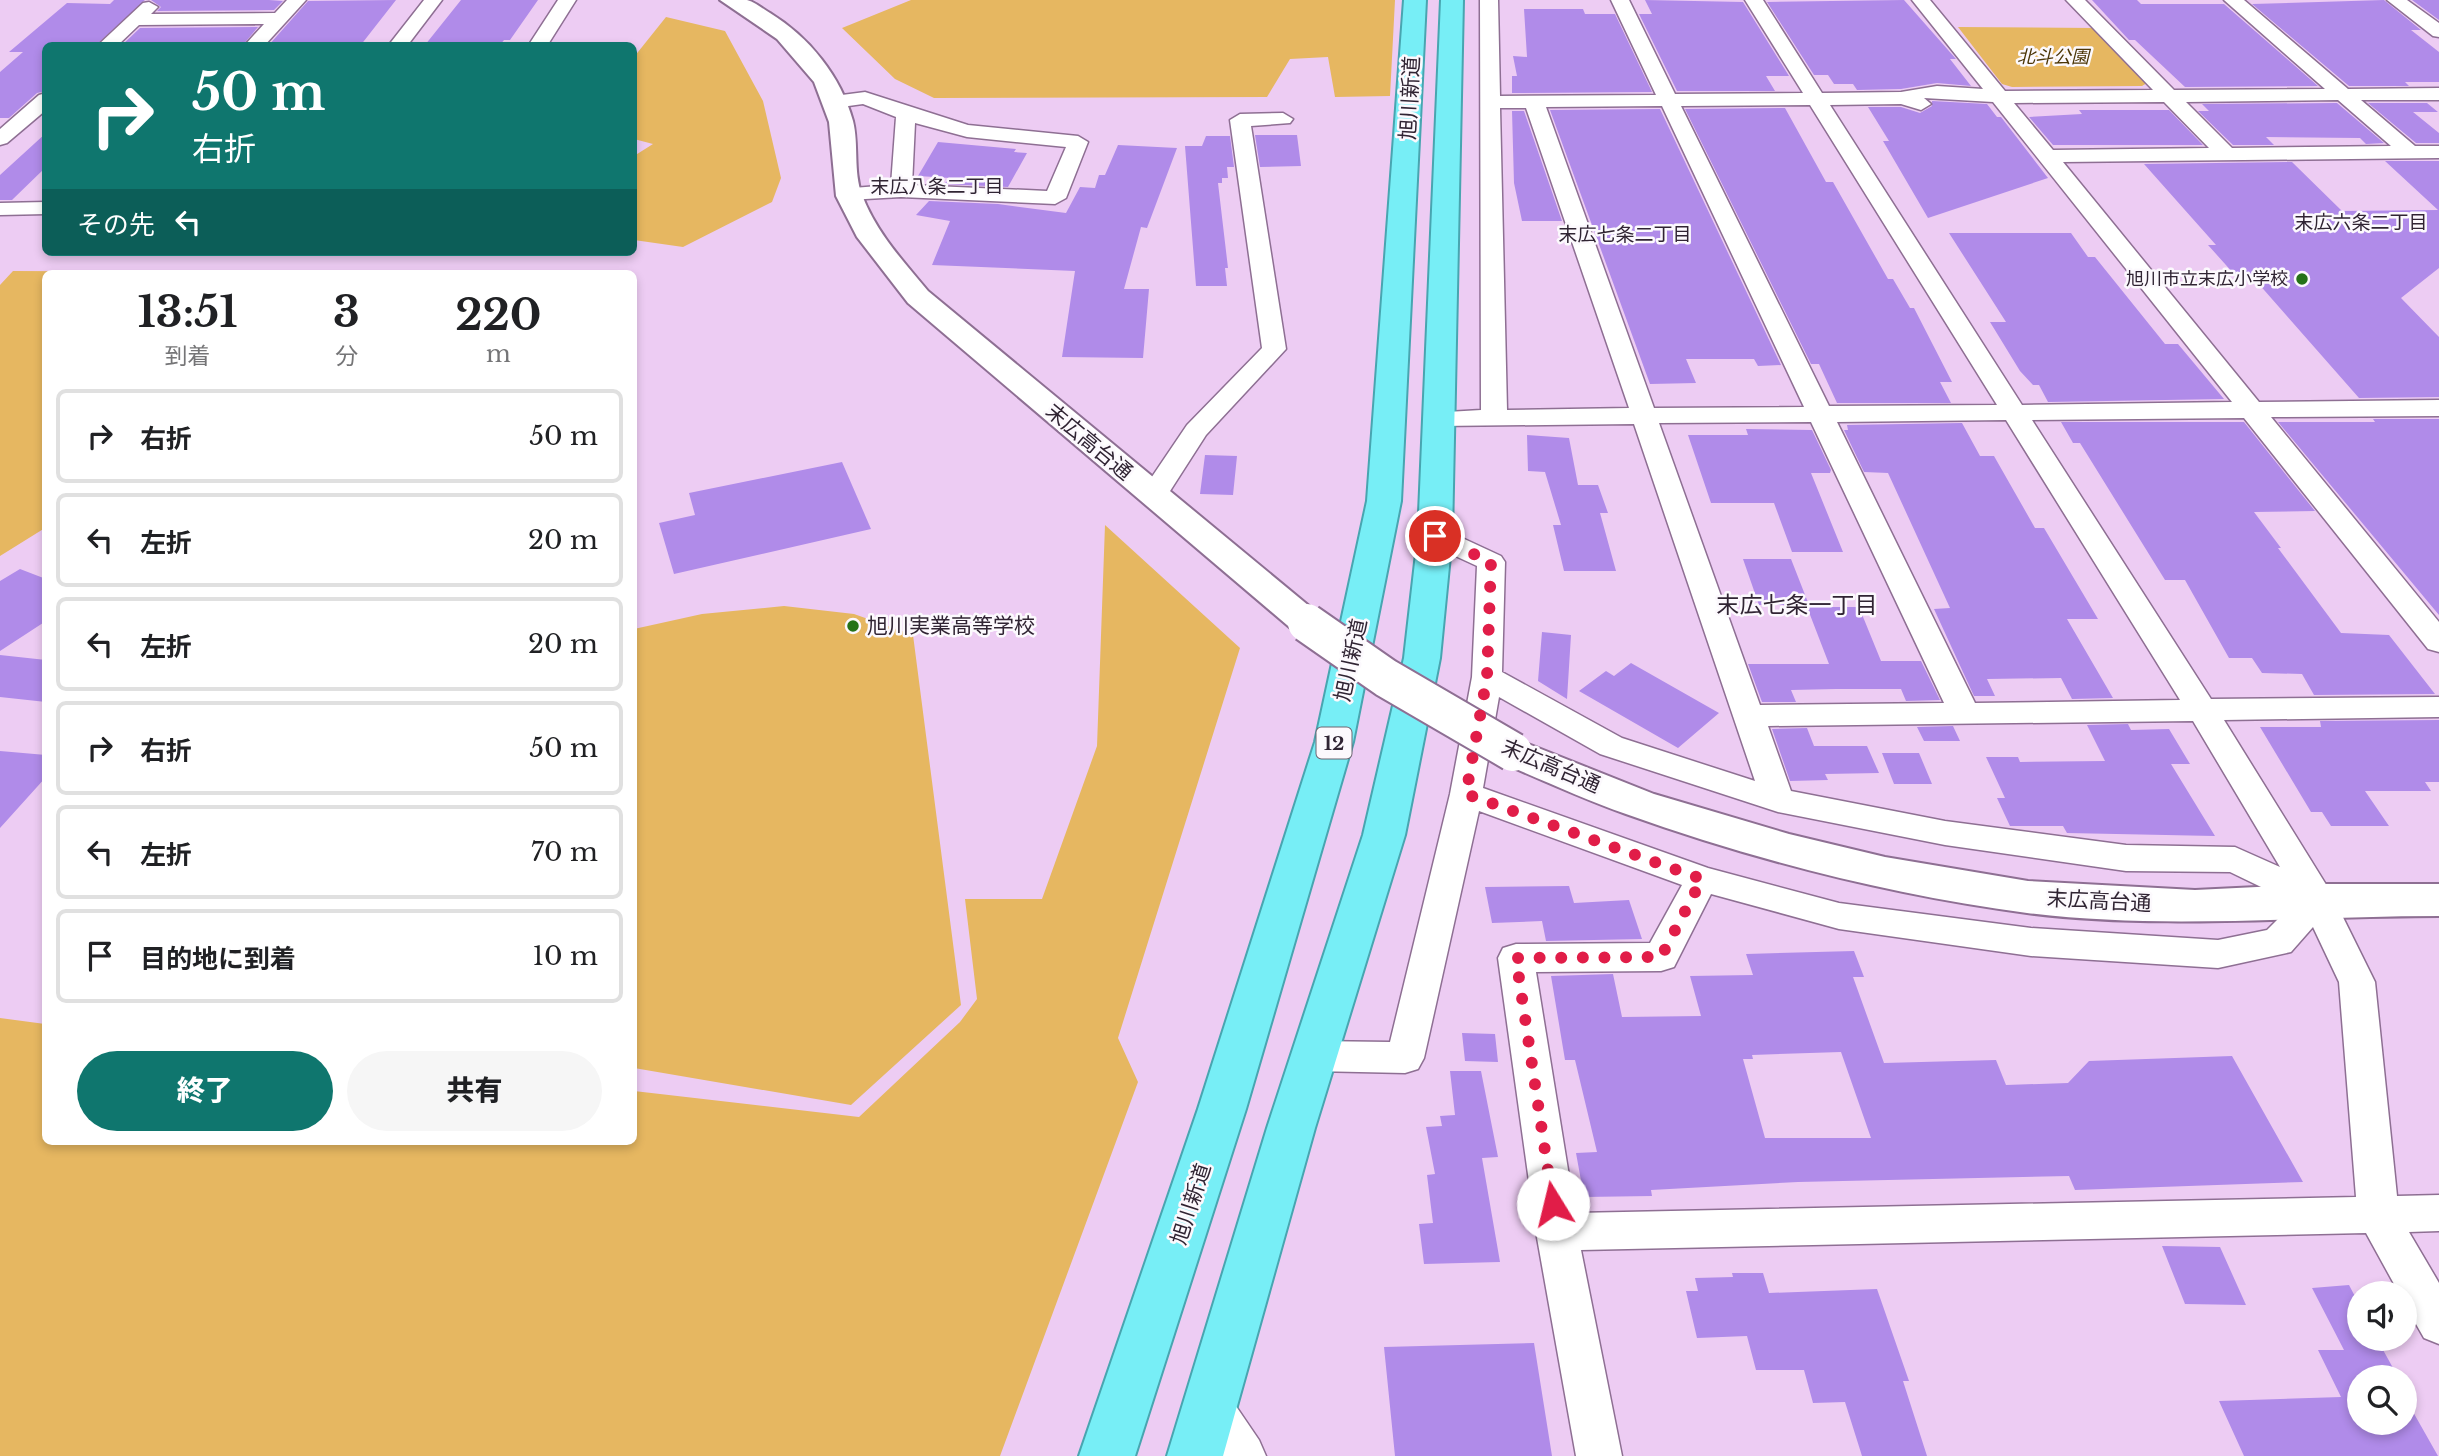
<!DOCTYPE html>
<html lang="ja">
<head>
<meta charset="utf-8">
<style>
  :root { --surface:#fff; --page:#f6f6f6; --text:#202124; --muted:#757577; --line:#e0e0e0; --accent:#0f766e }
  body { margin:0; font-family:"Libre Baskerville","Noto Sans JP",serif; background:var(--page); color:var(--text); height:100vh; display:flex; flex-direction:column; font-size:26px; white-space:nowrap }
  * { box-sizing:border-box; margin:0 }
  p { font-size:23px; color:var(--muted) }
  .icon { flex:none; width:38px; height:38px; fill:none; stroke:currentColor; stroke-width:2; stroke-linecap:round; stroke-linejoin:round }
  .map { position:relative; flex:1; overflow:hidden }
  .panel { position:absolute; left:42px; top:270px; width:595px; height:875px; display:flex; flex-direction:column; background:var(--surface); border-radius:10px; box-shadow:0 4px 10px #0003 }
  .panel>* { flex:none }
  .guide { position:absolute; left:42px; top:42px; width:595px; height:214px; border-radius:10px; box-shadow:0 4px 10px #0003; background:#0f766e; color:#fff; overflow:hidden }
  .controls { position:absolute; left:2347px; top:1281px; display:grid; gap:14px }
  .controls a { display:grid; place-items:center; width:70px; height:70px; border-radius:50%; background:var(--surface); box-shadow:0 4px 10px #0003; font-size:35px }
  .pin { position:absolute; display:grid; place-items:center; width:60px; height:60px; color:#fff; margin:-30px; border:4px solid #fff; border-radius:50%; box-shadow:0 2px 7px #0007 }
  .me { position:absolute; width:77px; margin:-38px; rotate:351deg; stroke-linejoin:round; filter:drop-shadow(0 0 5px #0008) }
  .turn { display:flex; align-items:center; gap:24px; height:147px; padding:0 35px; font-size:32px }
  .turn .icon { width:91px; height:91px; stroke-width:2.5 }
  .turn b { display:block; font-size:49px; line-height:60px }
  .then { display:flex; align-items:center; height:66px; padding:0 35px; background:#0003; gap:14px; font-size:26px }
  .eta { display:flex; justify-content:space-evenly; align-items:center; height:119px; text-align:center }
  .eta b { font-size:42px; font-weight:800; line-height:49px }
  .button { display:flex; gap:14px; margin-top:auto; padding:14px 35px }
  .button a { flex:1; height:80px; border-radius:42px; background:var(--accent); color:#fff; font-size:28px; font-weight:800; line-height:80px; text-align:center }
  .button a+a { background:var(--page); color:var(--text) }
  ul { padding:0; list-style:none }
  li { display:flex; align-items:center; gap:21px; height:94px; margin:0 14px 10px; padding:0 21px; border:4px solid var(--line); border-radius:10px }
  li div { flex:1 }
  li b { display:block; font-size:26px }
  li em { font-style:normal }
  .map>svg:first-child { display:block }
  .green { fill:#e6b761 }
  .building { fill:#b08be9; fill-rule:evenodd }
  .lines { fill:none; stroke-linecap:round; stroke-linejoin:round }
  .minor-casing { stroke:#8e6f93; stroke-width:3 }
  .tertiary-casing { stroke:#8e6f93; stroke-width:4 }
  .trunk-casing { stroke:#48a5b0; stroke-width:4 }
  .minor { fill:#fff; fill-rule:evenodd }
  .tertiary { fill:#fff; fill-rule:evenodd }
  .trunk { fill:#77eef6; fill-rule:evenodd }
  .tertiary-bridge-casing { stroke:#8e6f93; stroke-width:42; stroke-linecap:butt }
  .tertiary-bridge { stroke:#fff; stroke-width:38 }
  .route { stroke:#e11d48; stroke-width:12; stroke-dasharray:0 21.6 }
  .poi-dot { fill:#257218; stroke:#fcf9fd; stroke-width:2.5 }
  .labels { text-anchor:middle; stroke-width:5; stroke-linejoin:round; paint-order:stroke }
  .far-park-label { font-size:18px; font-style:italic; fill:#4c3607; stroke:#fcf9fd }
  .far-poi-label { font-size:18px; fill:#302433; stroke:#fcf9fd; text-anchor:end }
  .far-neighbourhood-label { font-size:19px; fill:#302433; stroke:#fcf9fd }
  .shield { fill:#fcf9fd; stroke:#6d6470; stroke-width:2 }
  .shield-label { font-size:19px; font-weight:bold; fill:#302433 }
  .street-label { font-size:21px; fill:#302433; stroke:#fcf9fd }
  .poi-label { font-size:21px; fill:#302433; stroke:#fcf9fd; text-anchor:start }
  .neighbourhood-label { font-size:23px; fill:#302433; stroke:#fcf9fd }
</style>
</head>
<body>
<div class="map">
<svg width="2439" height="1456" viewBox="0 0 2439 1456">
  <rect width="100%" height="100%" fill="#edccf3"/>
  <path class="green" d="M 911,0 L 1395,0 L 1390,96 L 1335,97 L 1328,57 L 1290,59 L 1267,97 L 934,98 L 895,79 L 842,28 Z
    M 666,17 L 725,31 L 763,101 L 781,178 L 772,202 L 683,247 L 634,240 L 634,156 L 653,144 L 634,139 L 634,57 Z
    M 1958,27 L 2095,28 L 2147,83 L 2142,86 L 2012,87 L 2002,84 Z
    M 13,271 L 263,272 L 46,273 L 45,528 L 0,556 L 0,285 Z
    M 1105,525 L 1240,648 L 1118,1038 L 1138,1082 L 1000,1456 L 0,1456 L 0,1018 L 45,1024 L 46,1141 L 634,1141 L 634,1091 L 859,1117 L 960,1022 L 977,999 L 965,899 L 1042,899 L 1097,746 Z
    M 784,606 L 854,614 L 913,635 L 961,1005 L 851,1105 L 634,1068 L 634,629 L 702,614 Z"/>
  <path class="building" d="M 114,0 L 145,0 L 95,46 L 46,46 L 46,91 L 37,93 L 9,118 L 0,118 L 0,72 L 23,52 L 9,52 L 67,3 L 110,4 Z
    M 151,0 L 269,0 L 283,1 L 274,10 L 157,11 L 161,7 Z
    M 396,0 L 360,46 L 268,46 L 308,1 Z
    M 461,0 L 538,0 L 510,40 L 504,40 L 500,45 L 425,45 Z
    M 1645,0 L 1743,2 L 1789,76 L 1766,76 L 1775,91 L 1677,91 L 1639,14 L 1652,14 Z
    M 1904,0 L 1956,59 L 1950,59 L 1971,86 L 1937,83 L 1901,89 L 1857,90 L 1853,84 L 1834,84 L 1828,75 L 1814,75 L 1767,2 Z
    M 2092,0 L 2137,0 L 2141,4 L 2224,4 L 2318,86 L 2185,87 L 2135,40 L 2129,40 Z
    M 2384,0 L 2421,30 L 2411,30 L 2439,52 L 2439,82 L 2405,82 L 2409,86 L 2349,86 L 2252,4 Z
    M 2412,0 L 2439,0 L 2439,20 Z
    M 1524,9 L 1583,9 L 1585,14 L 1615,14 L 1652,92 L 1512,93 L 1512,76 L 1517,76 L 1513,56 L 1527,57 Z
    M 258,27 L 242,46 L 121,46 L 140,28 Z
    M 1932,101 L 1987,104 L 1997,117 L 2001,117 L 2048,178 L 1928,218 L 1883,141 L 1889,141 L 1868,107 L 1901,107 L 1920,113 L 1932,106 Z
    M 2337,103 L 2384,143 L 2366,144 L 2360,138 L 2266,137 L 2274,145 L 2233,145 L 2198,111 L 2209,111 L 2202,104 Z
    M 2368,103 L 2427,103 L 2438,112 L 2413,112 L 2439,133 L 2439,143 L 2416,143 Z
    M 1785,108 L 1826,182 L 1833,182 L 1888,279 L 1893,279 L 1910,308 L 1914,308 L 1952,382 L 1940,382 L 1951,403 L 1837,403 L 1819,364 L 1811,364 L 1685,109 Z
    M 1660,109 L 1781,365 L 1758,366 L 1754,359 L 1686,359 L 1696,383 L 1650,384 L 1550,110 Z
    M 2079,110 L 2169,110 L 2203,145 L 2053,145 L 2029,117 L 2082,114 Z
    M 1512,111 L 1524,111 L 1562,221 L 1522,221 L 1514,183 Z
    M 46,133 L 46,167 L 12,200 L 0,200 L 0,175 Z
    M 1255,135 L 1297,135 L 1301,166 L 1260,167 Z
    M 1206,136 L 1230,136 L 1234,167 L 1227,167 L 1228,178 L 1222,178 L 1222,183 L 1218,183 L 1228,268 L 1225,268 L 1227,286 L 1196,286 L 1185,146 L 1202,146 Z
    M 938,142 L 1016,149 L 1014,152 L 1027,153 L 1008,187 L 944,184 L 950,178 L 918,176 Z
    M 1118,145 L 1177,148 L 1147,228 L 1141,227 L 1124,289 L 1149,289 L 1143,358 L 1062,357 L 1075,271 L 932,265 L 950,221 L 916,215 L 929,201 L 998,204 L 1066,213 L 1080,187 L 1095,188 L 1099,175 L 1105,175 Z
    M 2385,161 L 2439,161 L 2439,268 L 2401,298 L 2439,337 L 2439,397 L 2359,398 L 2250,274 L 2234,274 L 2208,245 L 2216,245 L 2144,164 L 2292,162 L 2342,211 L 2438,210 Z
    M 1949,233 L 2071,233 L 2088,257 L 2095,257 L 2165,344 L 2178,344 L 2224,399 L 2048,402 L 2039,385 L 2033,385 L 2020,371 L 1990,322 L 2006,322 Z
    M 2373,419 L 2439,419 L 2439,615 L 2278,422 L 2375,422 Z
    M 2061,422 L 2244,422 L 2315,511 L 2254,512 L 2281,548 L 2278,548 L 2341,633 L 2389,635 L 2435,694 L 2314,695 L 2302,674 L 2262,673 L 2252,658 L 2229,658 L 2185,580 L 2165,580 L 2080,443 L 2073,443 Z
    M 1962,423 L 1980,456 L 1994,456 L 2035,528 L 2044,528 L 2098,619 L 2067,619 L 2113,698 L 2072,699 L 2061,678 L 1987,679 L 1995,696 L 1974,696 L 1934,609 L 1950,608 L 1888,473 L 1864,472 L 1844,430 L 1848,430 L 1847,425 Z
    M 1746,429 L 1812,430 L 1831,470 L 1830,473 L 1811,473 L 1843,552 L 1792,552 L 1774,503 L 1711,503 L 1688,435 L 1748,435 Z
    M 1527,435 L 1569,438 L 1578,485 L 1598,485 L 1608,513 L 1600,513 L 1616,571 L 1564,571 L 1553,525 L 1561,525 L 1545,472 L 1528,471 Z
    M 1205,455 L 1237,456 L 1233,495 L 1200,494 Z
    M 842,462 L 871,529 L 674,574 L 659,523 L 695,515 L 689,493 Z
    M 1743,559 L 1791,559 L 1809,605 L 1759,605 Z
    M 20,569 L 46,579 L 46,621 L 0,651 L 0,581 Z
    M 1807,607 L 1859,607 L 1881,661 L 1921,661 L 1940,700 L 1906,701 L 1901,689 L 1836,689 L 1791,690 L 1796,702 L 1762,702 L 1748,664 L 1829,664 Z
    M 1542,632 L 1571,635 L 1567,699 L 1538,681 Z
    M 0,655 L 46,660 L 46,702 L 0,697 Z
    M 1631,663 L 1719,713 L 1678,748 L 1579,691 L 1606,671 L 1614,676 Z
    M 2439,720 L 2439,782 L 2425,782 L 2431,791 L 2365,791 L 2389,826 L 2331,826 L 2322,812 L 2311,812 L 2260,727 L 2321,727 L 2320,721 Z
    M 2128,724 L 2131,730 L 2169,729 L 2190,764 L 2171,764 L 2215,836 L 2067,833 L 2063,826 L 2010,826 L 1997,798 L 2005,798 L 1986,757 L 2018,757 L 2020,762 L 2105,761 L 2087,725 Z
    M 1953,726 L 1960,741 L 1924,741 L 1917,727 Z
    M 1807,728 L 1814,746 L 1867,746 L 1879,773 L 1825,774 L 1828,780 L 1790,781 L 1772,729 Z
    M 0,751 L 46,755 L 46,777 L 0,828 Z
    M 1882,753 L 1919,753 L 1932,784 L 1894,784 Z
    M 1569,886 L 1574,903 L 1629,900 L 1642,939 L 1546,941 L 1542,921 L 1492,923 L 1485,887 Z
    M 1854,951 L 1864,977 L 1853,977 L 1884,1063 L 1996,1060 L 2006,1085 L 2068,1083 L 2089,1061 L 2232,1056 L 2303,1182 L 2075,1190 L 2069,1176 L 1798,1182 L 1651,1190 L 1652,1196 L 1584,1197 L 1576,1153 L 1597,1152 L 1575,1060 L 1565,1060 L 1551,976 L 1613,974 L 1622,1017 L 1701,1016 L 1690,976 L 1753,975 L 1746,954 ZM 1841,1052 L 1871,1138 L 1765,1138 L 1743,1059 L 1753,1059 L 1752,1055 Z
    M 1462,1033 L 1495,1034 L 1498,1062 L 1465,1061 Z
    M 1450,1071 L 1481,1071 L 1498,1157 L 1482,1158 L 1500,1262 L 1424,1264 L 1419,1224 L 1433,1223 L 1427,1175 L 1435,1174 L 1426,1127 L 1442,1126 L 1440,1116 L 1455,1115 Z
    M 2162,1246 L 2220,1247 L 2246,1305 L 2185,1304 Z
    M 1732,1273 L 1763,1273 L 1769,1293 L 1877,1289 L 1909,1381 L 1903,1381 L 1927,1456 L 1862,1456 L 1845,1402 L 1813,1403 L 1804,1370 L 1756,1370 L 1747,1336 L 1697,1338 L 1686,1291 L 1698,1291 L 1695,1278 L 1733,1277 Z
    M 2349,1285 L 2359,1304 L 2359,1339 L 2377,1339 L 2398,1377 L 2359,1377 L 2359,1423 L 2404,1423 L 2404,1396 L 2438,1456 L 2244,1456 L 2219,1401 L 2341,1397 L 2318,1350 L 2344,1350 L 2312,1288 Z
    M 1534,1343 L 1552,1456 L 1395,1456 L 1384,1347 Z"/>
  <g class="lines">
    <g class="minor-casing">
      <path id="minor" d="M 287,0 L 306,0 L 264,46 L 244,46 L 264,24 L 139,25 L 117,46 L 97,46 L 143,3 L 149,2 L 158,7 L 151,14 L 275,13 Z
        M 424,0 L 442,0 L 407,46 L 388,46 Z
        M 558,0 L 576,0 L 547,46 L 528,46 Z
        M 1480,0 L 1498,0 L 1500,96 L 1656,95 L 1611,0 L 1629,0 L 1675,94 L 1803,93 L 1745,0 L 1763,0 L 1822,93 L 1901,92 L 1937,86 L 1983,89 L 1912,0 L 1930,0 L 2005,91 L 2153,90 L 2066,0 L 2085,0 L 2174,90 L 2325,89 L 2224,0 L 2244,0 L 2348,89 L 2439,88 L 2439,100 L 2361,100 L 2415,146 L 2439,146 L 2439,158 L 2063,162 L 2259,402 L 2439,400 L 2439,416 L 2271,417 L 2439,622 L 2439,652 L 2428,649 L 2244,418 L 2032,420 L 2211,699 L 2439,697 L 2439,717 L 2224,720 L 2330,891 L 2375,982 L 2397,1196 L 2439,1195 L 2439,1231 L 2409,1232 L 2439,1283 L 2439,1344 L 2424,1338 L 2404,1303 L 2404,1293 L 2399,1293 L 2366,1233 L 1581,1250 L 1622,1456 L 1576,1456 L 1536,1232 L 1498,958 L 1503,948 L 1516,944 L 1650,943 L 1682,885 L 1479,811 L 1424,1058 L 1418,1069 L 1405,1073 L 1313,1071 L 1300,1067 L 1294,1056 L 1300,1045 L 1313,1041 L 1390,1042 L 1450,794 L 1472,677 L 1477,566 L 1425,542 L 1421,536 L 1425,530 L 1435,528 L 1445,530 L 1501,556 L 1505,562 L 1502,672 L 1622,738 L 1755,781 L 1634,424 L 1439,426 L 1430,423 L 1426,418 L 1430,413 L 1481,410 ZM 1924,98 L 1993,102 L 2232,402 L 2022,405 L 1830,105 L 1901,104 L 1921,110 L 1931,104 ZM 2338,100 L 2391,146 L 2232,148 L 2186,102 ZM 2164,102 L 2209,148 L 2053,150 L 2014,103 ZM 1810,105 L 1997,405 L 1829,406 L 1681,106 ZM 1662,106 L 1804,407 L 1654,408 L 1546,107 ZM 1500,108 L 1526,108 L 1629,408 L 1507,410 ZM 2006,420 L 2180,700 L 1975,703 L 1837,422 ZM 1811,422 L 1944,703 L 1760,705 L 1659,423 ZM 1499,697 L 1600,754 L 1778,812 L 1945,845 L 2126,871 L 2230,872 L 2294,903 L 2267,930 L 2218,940 L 2031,928 L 1839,903 L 1708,868 L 1483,788 ZM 2193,721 L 2280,867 L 2235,847 L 2126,845 L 1945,821 L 1791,791 L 1768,726 ZM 1711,894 L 1839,929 L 2031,956 L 2218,968 L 2291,952 L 2313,927 L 2339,982 L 2356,1197 L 1575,1213 L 1536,972 L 1661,971 L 1674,967 Z
        M 2387,0 L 2407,0 L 2439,23 L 2439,37 L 2433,36 Z
        M 865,92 L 968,125 L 1078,136 L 1088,142 L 1066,198 L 1055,204 L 901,197 L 848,200 L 840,199 L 837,194 L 840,189 L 891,185 L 896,117 L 863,104 L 834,108 L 824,102 L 834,96 ZM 915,123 L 967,137 L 1066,147 L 1047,191 L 912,185 Z
        M 46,93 L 46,110 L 7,143 L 0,145 L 0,129 L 39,95 Z
        M 1283,113 L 1293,119 L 1290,123 L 1251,126 L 1286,349 L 1206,435 L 1163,502 L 1143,502 L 1139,496 L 1187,425 L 1262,348 L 1230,120 L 1240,114 Z
        M 46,202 L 46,214 L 0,215 L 0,203 Z
        M 1209,1384 L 1225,1390 L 1259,1440 L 1266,1456 L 1217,1456 L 1187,1405 L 1193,1390 Z"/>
    </g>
    <g class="tertiary-casing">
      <path id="tertiary" d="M 720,0 C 729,0 739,0 747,0 C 755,2 763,9 770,13 C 809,37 841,76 853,121 C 859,145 853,171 862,195 C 876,232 903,261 928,291 L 1320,615 L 1325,623 L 1320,631 L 1307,635 L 1294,631 L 908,303 L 857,237 L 836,196 L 829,122 L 814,82 L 777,39 Z
        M 1513,738 L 1654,794 L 1789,834 L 1885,857 L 2028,881 L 2195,890 L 2318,884 L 2439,884 L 2439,916 C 2304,916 2160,930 2027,913 C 1891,895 1755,860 1626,814 C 1583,799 1541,779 1499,762 L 1493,752 L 1499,742 Z"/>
    </g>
    <g class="trunk-casing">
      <path id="trunk" d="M 1404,0 L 1426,0 L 1401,501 L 1353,742 L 1246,1109 L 1135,1456 L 1079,1456 L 1198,1109 L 1315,742 L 1367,501 Z
        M 1441,0 L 1463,0 L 1452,536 L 1440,658 L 1405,835 L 1315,1128 L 1223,1456 L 1167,1456 L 1267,1128 L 1363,835 L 1404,658 L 1418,536 Z"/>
    </g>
    <use href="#minor" class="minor"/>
    <use href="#tertiary" class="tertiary"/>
    <use href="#trunk" class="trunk"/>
    <g class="tertiary-bridge-casing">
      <path id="tertiary-bridge" d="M 1307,623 L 1386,678 L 1513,752"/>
    </g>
    <use href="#tertiary-bridge" class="tertiary-bridge"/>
  </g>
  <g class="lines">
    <path class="route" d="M 1435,536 L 1491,562 L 1487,677 L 1466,794 L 1702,879 L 1661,957 L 1516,958 L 1553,1204"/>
  </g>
  <g class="poi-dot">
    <circle cx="2302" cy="279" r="7"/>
    <circle cx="853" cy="626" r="7"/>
  </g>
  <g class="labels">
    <g class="far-park-label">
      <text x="2053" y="63">北斗公園</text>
    </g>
    <g class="far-poi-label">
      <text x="2288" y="285">旭川市立末広小学校</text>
    </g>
    <g class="far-neighbourhood-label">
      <text x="937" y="193">末広八条二丁目</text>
      <text x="2361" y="229">末広六条二丁目</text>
      <text x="1625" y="241">末広七条二丁目</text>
    </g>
    <rect class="shield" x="1316.5" y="727.5" width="35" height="31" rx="5"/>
    <g class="shield-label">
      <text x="1334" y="750">12</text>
    </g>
    <g class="street-label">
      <text transform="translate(1410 98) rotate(-87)" y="7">旭川新道</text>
      <text transform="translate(1089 442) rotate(40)" y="7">末広高台通</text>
      <text transform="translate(1351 660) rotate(-78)" y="7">旭川新道</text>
      <text transform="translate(1551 766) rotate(23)" y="7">末広高台通</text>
      <text transform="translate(2099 901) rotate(3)" y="7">末広高台通</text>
      <text transform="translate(1191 1204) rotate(-72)" y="7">旭川新道</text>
    </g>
    <g class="poi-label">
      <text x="867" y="633">旭川実業高等学校</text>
    </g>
    <g class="neighbourhood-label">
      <text x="1797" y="613">末広七条一丁目</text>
    </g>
  </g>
</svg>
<div class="controls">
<a><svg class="icon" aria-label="sound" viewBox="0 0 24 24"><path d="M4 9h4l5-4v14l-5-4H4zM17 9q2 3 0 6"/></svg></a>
<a><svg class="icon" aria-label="search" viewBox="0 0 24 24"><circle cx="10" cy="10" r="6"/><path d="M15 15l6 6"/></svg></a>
</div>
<div class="pin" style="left:1435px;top:536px;background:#d93025"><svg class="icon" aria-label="arrive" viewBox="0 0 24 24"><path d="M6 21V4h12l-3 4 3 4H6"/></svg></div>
<svg class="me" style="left:1553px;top:1204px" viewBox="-20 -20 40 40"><circle r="19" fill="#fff"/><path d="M0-13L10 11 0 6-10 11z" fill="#e11d48"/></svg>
<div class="guide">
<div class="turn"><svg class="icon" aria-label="right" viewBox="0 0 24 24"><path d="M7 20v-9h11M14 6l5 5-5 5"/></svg><div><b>50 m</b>右折</div></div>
<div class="then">その先<svg class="icon" aria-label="left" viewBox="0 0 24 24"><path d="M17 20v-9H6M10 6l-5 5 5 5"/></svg></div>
</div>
<section class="panel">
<div class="eta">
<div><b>13:51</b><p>到着</p></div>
<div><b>3</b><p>分</p></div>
<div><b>220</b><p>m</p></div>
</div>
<ul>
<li><svg class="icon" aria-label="right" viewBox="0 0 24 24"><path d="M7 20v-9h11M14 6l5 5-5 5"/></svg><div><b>右折</b></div><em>50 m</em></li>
<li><svg class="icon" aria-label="left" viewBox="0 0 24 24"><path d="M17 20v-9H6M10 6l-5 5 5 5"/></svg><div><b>左折</b></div><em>20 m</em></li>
<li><svg class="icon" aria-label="left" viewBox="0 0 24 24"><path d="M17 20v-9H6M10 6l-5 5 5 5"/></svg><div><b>左折</b></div><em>20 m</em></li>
<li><svg class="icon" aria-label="right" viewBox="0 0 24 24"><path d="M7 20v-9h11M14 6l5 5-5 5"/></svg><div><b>右折</b></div><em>50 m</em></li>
<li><svg class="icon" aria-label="left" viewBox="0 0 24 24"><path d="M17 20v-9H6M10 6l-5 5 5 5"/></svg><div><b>左折</b></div><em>70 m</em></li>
<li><svg class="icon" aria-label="arrive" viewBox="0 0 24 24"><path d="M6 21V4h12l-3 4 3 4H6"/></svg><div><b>目的地に到着</b></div><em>10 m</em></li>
</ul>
<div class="button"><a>終了</a><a>共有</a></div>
</section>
</div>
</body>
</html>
